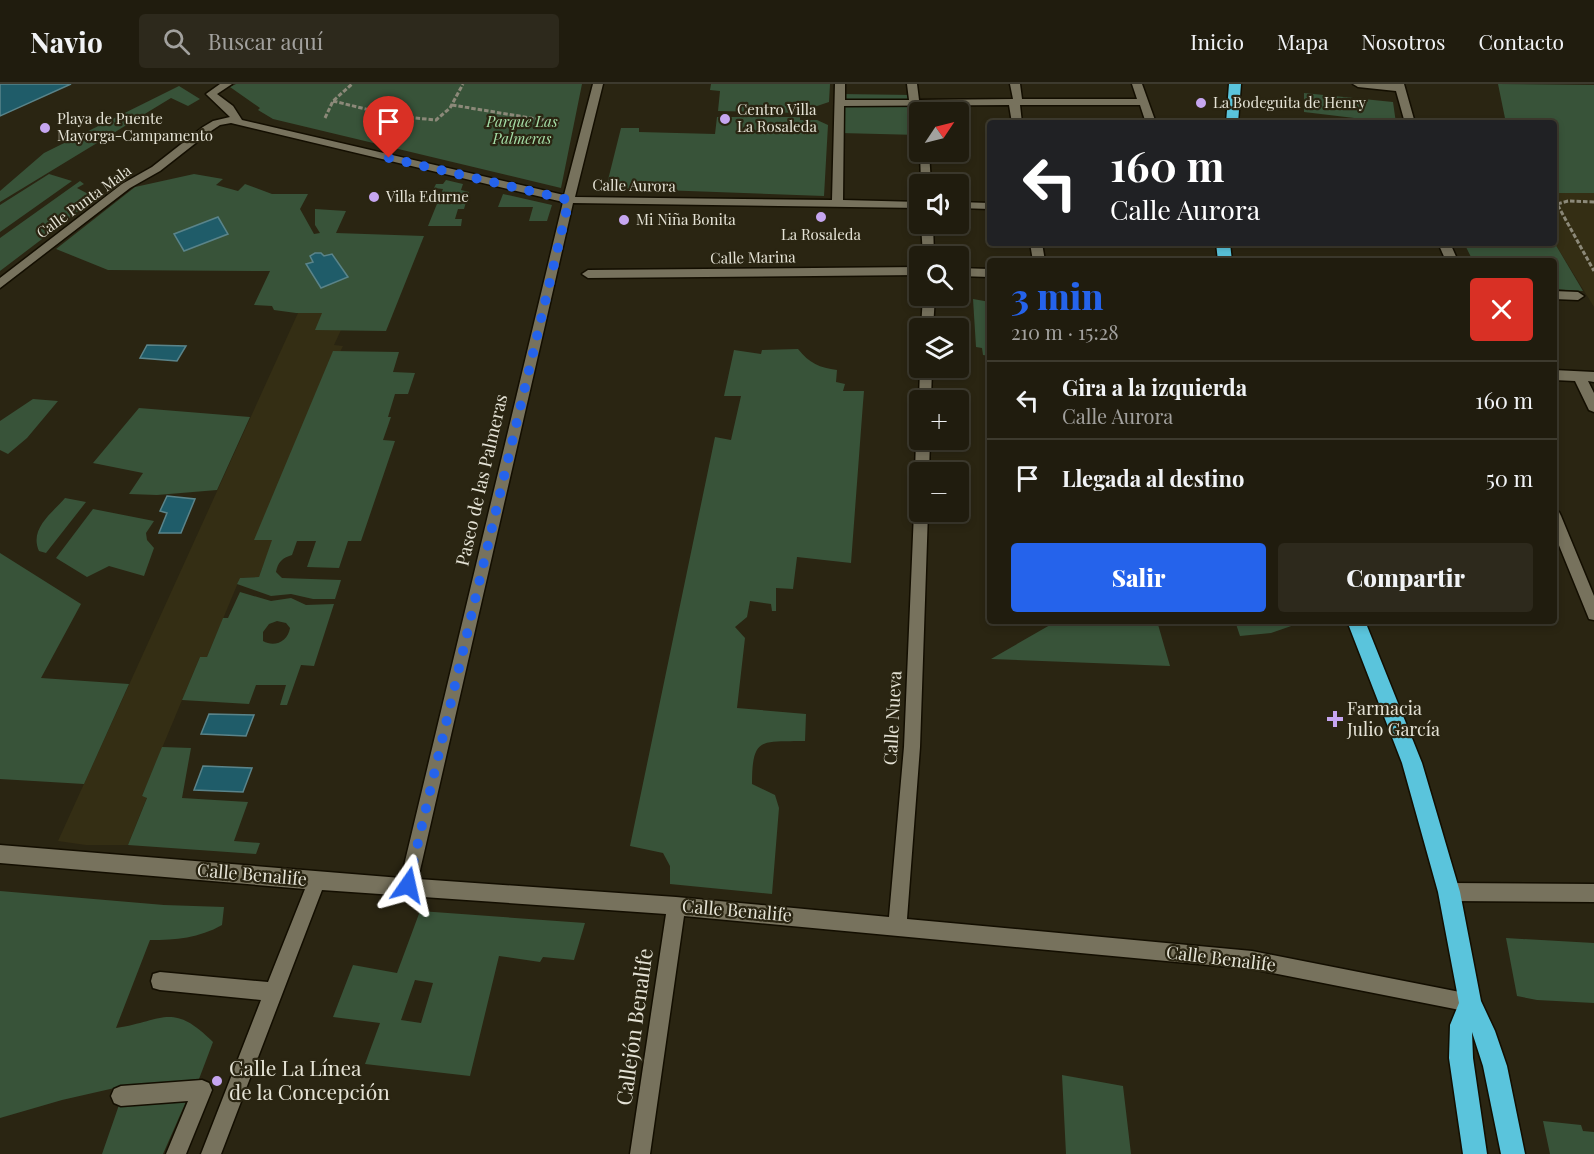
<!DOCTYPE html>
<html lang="es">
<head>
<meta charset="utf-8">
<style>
  :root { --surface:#201c0e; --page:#2d291c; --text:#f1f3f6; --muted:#a2a19e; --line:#3d3a2e; --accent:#2563eb }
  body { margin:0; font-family:"Playfair Display",serif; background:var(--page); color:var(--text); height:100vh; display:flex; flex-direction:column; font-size:22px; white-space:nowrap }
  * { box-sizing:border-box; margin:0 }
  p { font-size:20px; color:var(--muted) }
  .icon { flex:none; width:33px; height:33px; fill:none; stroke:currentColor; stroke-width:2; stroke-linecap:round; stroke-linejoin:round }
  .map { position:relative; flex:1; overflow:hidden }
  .drawer { position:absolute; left:987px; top:174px; width:570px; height:366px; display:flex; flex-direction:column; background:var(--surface); border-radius:6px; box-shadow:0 3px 9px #0003,0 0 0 2px var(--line) }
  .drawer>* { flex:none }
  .banner { position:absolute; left:987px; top:36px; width:570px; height:126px; border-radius:6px; box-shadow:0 3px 9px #0003,0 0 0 2px var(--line); background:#202124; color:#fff; overflow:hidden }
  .needle { width:39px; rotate:55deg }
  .fabs { position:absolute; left:909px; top:18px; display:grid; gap:12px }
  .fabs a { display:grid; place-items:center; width:60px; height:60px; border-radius:6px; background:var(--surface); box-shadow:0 3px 9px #0003,0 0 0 2px var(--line); font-size:30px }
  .pin { position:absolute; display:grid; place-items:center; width:51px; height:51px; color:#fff; margin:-62px -26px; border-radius:50% 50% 50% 0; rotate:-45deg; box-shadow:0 0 6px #0007 }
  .pin .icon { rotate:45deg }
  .me { position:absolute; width:66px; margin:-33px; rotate:11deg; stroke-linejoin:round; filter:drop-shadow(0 0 4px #0008) }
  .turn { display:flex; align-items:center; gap:21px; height:126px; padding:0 24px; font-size:27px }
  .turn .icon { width:78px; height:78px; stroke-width:2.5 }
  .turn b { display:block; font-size:42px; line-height:51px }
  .round { display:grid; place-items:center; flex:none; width:63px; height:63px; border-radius:6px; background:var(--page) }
  .head { display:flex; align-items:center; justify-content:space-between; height:102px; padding:0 24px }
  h1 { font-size:36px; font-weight:800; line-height:45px; color:var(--accent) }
  .action { display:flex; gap:12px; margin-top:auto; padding:12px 24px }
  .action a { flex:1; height:69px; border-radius:6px; background:var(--accent); color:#fff; font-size:24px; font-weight:800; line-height:69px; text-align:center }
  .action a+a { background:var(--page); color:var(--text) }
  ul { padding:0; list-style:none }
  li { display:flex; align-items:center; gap:18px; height:78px; padding:0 24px; border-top:2px solid var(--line) }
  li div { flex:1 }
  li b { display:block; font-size:22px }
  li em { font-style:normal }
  header { display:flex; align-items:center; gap:36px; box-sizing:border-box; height:84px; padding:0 30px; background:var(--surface); border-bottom:2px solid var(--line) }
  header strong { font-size:28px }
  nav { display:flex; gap:33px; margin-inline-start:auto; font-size:21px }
  .search { width:420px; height:54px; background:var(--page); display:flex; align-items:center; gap:15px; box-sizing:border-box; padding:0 21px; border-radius:6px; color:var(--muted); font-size:22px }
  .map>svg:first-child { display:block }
  .built { fill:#342e14 }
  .green { fill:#385339; fill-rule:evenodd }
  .water { fill:#1f5c69; stroke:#5a848a; stroke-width:1.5 }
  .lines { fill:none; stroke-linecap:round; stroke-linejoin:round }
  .minor-casing { stroke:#130e00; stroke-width:3 }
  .highway-casing { stroke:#130e00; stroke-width:3 }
  .path { stroke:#8c8979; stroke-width:3; stroke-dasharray:4.5 2; stroke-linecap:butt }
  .minor { fill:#77725d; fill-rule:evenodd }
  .highway { fill:#5ac4dc; fill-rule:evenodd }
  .route { stroke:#2563eb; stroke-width:10; stroke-dasharray:0 18 }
  .poi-dot { fill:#c6a6f0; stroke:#2a2512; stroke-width:2 }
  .labels { text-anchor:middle; stroke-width:4.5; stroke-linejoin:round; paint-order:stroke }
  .far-poi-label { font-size:15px; fill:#e5e3d6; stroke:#2a2512; text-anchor:start }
  .far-park-label { font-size:15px; font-style:italic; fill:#a5dea7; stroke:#2a2512 }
  .far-street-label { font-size:15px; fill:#e5e3d6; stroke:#2a2512 }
  .street-label { font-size:18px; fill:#e5e3d6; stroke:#2a2512 }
  .poi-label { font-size:18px; fill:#e5e3d6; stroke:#2a2512; text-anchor:start }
  .near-street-label { font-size:21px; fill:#e5e3d6; stroke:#2a2512 }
  .near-poi-label { font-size:21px; fill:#e5e3d6; stroke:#2a2512; text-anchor:start }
</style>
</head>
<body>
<header>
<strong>Navio</strong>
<div class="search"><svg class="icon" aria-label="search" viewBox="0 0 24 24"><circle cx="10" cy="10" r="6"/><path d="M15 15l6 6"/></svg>Buscar aquí</div>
<nav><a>Inicio</a><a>Mapa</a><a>Nosotros</a><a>Contacto</a></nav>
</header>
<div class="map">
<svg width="1594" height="1070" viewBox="0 0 1594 1070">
  <rect width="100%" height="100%" fill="#2a2512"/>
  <path class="built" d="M 1554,109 L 1594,109 L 1594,223 L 1554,158 Z
    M 298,229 L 323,229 L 316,246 L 341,246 L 334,261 L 343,262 L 340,268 L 333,268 L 255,456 L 273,456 L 259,493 L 240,494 L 207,573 L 200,573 L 142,712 L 147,713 L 128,761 L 86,761 L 58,757 Z"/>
  <path class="green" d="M 236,0 L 582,0 L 561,104 L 273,35 L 258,26 L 260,24 L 230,3 Z
    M 711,0 L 830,0 L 829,18 L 817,22 L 801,21 L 800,29 L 718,27 L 720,7 L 710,6 Z
    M 1498,0 L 1594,1 L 1594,109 L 1554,109 L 1554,39 L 1506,39 Z
    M 179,2 L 200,15 L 188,22 L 171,14 L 0,118 L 0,107 L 44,69 Z
    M 1304,9 L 1393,18 L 1396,39 L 1304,28 Z
    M 840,10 L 913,11 L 923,19 L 923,28 L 920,28 L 919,51 L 840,49 Z
    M 717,33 L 800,33 L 800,36 L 817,36 L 828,41 L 824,112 L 606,104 L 621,44 L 639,44 L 639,48 L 715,50 Z
    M 49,90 L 72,97 L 0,148 L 0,121 Z
    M 194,90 L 223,95 L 216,101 L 238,107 L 245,100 L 272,110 L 308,110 L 300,125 L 314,150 L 320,149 L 315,141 L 315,125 L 346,127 L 336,149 L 424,152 L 386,247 L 315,246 L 322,229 L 296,229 L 274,226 L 272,222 L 254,221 L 270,187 L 108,186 L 56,165 L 135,103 ZM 218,134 L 227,150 L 184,167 L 174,150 Z
    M 446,96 L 463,100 L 461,106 L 469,108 L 464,125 L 458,125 L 455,135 L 462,135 L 461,142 L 428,142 L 443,105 L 434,104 L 436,100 L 443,100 Z
    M 80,97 L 84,100 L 77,104 L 96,114 L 0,187 L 0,154 Z
    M 503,110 L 552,121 L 547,137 L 529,137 L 533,123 L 498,123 Z
    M 1554,158 L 1583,207 L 1554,205 L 1554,177 L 1473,177 L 1464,159 Z
    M 973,215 L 990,218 L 990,272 L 983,271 L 982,264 L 976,263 Z
    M 798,265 C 809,279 820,284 837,286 L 836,298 L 845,300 L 843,307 L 864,307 L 863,319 L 851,479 L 797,473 L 793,505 L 776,504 L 776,527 L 772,527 L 771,520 L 750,517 L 747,533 L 735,543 L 745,554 L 737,624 L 806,630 L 805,657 C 762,658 752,651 752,700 L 775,711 L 779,724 L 772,810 L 670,800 L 670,782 L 663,769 L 630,762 L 715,353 L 731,356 L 741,312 L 724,312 L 734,266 L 761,270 L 762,266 Z
    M 333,267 L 399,268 L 393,288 L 415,289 L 408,310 L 395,310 L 388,333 L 391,333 L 383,356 L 395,357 L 361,457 L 348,457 L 339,484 L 307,483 L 316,457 L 297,457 L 292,471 C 282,474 278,478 276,488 L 282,494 L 341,496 L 335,515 L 313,515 L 291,510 L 271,512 L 237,500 L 240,494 L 259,493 L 272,456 L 254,456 Z
    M 33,315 L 58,317 L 27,354 L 8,370 L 0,366 L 0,337 Z
    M 139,324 L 250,333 L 217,406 L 157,411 L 129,410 L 143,389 L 93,379 Z
    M 65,414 L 86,418 L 46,469 L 39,467 C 29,445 52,429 65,414 Z
    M 93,425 L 154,437 L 146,449 L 147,456 L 154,464 L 144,492 L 109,482 L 87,493 L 56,474 Z
    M 0,469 L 81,520 L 41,594 L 129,600 L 84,700 L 0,695 Z
    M 240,508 L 271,517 L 291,514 L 306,521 L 334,520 L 314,582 L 301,581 L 287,621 L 280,621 L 286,601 L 256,601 L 249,620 L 182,616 L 200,573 L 207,573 L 223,534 L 228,534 ZM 277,537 L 286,539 L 290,544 C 288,557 275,564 263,557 L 263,548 L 269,540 Z
    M 1057,537 L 1157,537 L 1170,582 L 991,575 Z
    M 1235,537 L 1299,537 L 1300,539 L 1271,549 L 1240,552 Z
    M 162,663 L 191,664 L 182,714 L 248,718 L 234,757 L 260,759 L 256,770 L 128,761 L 147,714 L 142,712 Z
    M 0,807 L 164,821 L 224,823 L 222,841 C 199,854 176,856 150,856 L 116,944 C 163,937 172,917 213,958 L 199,995 L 119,1003 L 62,1016 L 0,1034 Z
    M 420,827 L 585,839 L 574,876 L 543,873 L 540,878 L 499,872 L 470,992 L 365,980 L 380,939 L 333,933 L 353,881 L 397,889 ZM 415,896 L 433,899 L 421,939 L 401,936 Z
    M 1506,854 L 1594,859 L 1594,919 L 1537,916 L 1517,912 Z
    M 1062,991 L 1123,1002 L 1131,1070 L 1066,1070 Z
    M 188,1013 L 163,1070 L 102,1070 L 119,1021 Z
    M 1543,1037 L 1581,1041 L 1583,1047 L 1594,1048 L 1594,1070 L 1550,1070 Z"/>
  <path class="water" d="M 0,0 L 71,0 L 0,32 Z
    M 218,133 L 228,150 L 184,167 L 174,150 Z
    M 315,169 L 321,169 L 324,172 L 332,170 L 348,193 L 321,204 L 306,180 L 313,178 L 310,172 Z
    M 147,261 L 186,262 L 177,277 L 140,274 Z
    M 167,412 L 195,415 L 181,449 L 159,449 L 167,429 L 160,427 Z
    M 209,630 L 254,631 L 246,652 L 201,650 Z
    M 203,682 L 252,684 L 243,708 L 194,706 Z"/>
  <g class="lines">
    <g class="minor-casing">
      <path id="minor" d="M 220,0 L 232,0 L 217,10 L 233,22 L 242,36 L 564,111 L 593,0 L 603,0 L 575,113 L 832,116 L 835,0 L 845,0 L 845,16 L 909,16 L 907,0 L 917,0 L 919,16 L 1013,15 L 1010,0 L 1020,0 L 1022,15 L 1137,15 L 1132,0 L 1142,0 L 1156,39 L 1146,39 L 1140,21 L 1020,21 L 1022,39 L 1012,39 L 1009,21 L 844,22 L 843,116 L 920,118 L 920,124 L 573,119 L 418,795 L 676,813 L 889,833 L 904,663 L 914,428 L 920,423 L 920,428 L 928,428 L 920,663 L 907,835 L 1252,867 L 1470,910 L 1477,912 L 1479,919 L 1477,926 L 1470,928 L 1252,885 L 684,832 L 650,1070 L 630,1070 L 666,830 L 322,806 L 221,1070 L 201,1070 L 261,916 L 160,906 L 153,904 L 151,897 L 153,890 L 160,888 L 268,898 L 305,805 L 0,779 L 0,761 L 401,794 L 563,118 L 231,39 L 220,41 L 211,47 L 160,87 L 130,104 L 0,204 L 0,194 L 122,100 L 152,83 L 203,43 L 213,37 L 230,33 L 206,10 Z
        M 1353,0 L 1404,0 L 1415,39 L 1405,39 L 1396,7 L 1358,3 Z
        M 920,67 L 929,68 L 931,100 L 921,100 Z
        M 958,118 L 990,119 L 990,125 L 958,124 Z
        M 921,140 L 933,140 L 934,172 L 923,172 Z
        M 1030,159 L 1042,159 L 1045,177 L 1033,177 Z
        M 1438,159 L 1450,159 L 1458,177 L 1446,177 Z
        M 920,183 L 920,191 L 588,194 L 582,190 L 588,186 Z
        M 958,184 L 990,185 L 990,193 L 958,192 Z
        M 1554,207 L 1578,208 L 1584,212 L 1578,216 L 1554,215 Z
        M 923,212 L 935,212 L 933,244 L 921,244 Z
        M 920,284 L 932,284 L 931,316 L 919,316 Z
        M 1554,286 L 1594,288 L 1594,298 L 1588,297 L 1594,309 L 1594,328 L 1589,326 L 1575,297 L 1554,296 Z
        M 920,352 L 920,356 L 930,356 L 929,388 L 920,388 L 920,392 L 915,388 L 916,356 Z
        M 1554,426 L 1559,428 L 1561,432 L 1594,512 L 1594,536 L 1589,535 L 1587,530 L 1554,449 Z
        M 1449,799 L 1594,800 L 1594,818 L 1449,817 L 1443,814 L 1440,808 L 1443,802 Z
        M 202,996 L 209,999 L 212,1006 L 186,1070 L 166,1070 L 188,1017 L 121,1022 L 114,1019 L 111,1012 L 114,1005 L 121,1002 Z"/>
    </g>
    <g class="highway-casing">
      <path id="highway" d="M 1229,0 L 1241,0 L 1238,39 L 1226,39 Z
        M 1216,159 L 1230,159 L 1232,177 L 1218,177 Z
        M 1347,537 L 1365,537 L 1422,679 L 1460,808 L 1481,917 L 1495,947 L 1507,982 L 1525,1070 L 1501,1070 L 1483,982 L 1472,948 L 1473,974 L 1487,1070 L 1463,1070 L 1449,974 L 1450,941 L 1459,919 L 1438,808 L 1402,679 Z"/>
    </g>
    <path class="path" d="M 333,17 L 394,32 L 436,36 L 450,24 L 463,0
      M 452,21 L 561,39
      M 325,34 L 333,17 L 352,0
      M 1594,118 L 1568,117 L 1557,120 L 1594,187"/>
    <use href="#minor" class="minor"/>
    <use href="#highway" class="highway"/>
  </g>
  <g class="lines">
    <path class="route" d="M 389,74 L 569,116 L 408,801"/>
  </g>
  <g class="poi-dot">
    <circle cx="1201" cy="19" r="6"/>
    <circle cx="725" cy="35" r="6"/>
    <circle cx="45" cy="44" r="6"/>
    <circle cx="374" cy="113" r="6"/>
    <circle cx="821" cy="133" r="6"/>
    <circle cx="624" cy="136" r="6"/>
    <path d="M1332 626h6v6h6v6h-6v6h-6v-6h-6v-6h6z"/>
    <circle cx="217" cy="997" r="6"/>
  </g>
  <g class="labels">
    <g class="far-poi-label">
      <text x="1213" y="24">La Bodeguita de Henry</text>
      <text x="737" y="31">Centro Villa<tspan x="737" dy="17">La Rosaleda</tspan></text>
      <text x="57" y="40">Playa de Puente<tspan x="57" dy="17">Mayorga-Campamento</tspan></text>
      <text x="386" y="118">Villa Edurne</text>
      <text x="636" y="141">Mi Niña Bonita</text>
      <text x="821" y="156" text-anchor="middle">La Rosaleda</text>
    </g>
    <g class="far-park-label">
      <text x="522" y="43">Parque Las<tspan x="522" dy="17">Palmeras</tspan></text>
    </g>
    <g class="far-street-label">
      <text transform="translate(634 102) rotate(1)" y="5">Calle Aurora</text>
      <text transform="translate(84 118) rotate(-36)" y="5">Calle Punta Mala</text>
      <text transform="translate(753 174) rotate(-1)" y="5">Calle Marina</text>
    </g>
    <g class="street-label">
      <text transform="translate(482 396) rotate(-77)" y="6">Paseo de las Palmeras</text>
      <text transform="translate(893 634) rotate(-87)" y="6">Calle Nueva</text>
      <text transform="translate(252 791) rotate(5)" y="6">Calle Benalife</text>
      <text transform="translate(737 827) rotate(5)" y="6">Calle Benalife</text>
      <text transform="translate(1221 875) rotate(7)" y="6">Calle Benalife</text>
    </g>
    <g class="poi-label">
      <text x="1347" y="631">Farmacia<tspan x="1347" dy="21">Julio García</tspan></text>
    </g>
    <g class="near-street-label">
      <text transform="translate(635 943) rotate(-82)" y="7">Callejón Benalife</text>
    </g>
    <g class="near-poi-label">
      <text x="229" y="992">Calle La Línea<tspan x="229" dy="24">de la Concepción</tspan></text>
    </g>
  </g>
</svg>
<div class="fabs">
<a><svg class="needle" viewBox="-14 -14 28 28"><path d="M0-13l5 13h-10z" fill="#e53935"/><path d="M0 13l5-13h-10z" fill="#a2a19e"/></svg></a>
<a><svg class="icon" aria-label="sound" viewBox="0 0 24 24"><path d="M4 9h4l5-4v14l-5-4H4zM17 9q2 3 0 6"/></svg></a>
<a><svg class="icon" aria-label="search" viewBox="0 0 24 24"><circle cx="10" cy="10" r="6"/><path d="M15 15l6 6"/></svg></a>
<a><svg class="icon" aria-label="layers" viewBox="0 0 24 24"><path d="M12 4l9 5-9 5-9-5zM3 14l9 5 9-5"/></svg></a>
<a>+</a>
<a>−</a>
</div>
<div class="pin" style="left:389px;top:74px;background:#d93025"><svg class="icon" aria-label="arrive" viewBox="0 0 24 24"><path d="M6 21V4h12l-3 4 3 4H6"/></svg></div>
<svg class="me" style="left:408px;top:801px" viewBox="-20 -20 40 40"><path d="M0-17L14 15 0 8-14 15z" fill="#2563eb" stroke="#fff" stroke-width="4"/></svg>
<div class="banner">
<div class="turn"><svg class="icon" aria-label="left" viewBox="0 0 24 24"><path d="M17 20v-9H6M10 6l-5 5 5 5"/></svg><div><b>160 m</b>Calle Aurora</div></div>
</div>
<section class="drawer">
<div class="head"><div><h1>3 min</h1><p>210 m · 15:28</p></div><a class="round" style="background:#d93025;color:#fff"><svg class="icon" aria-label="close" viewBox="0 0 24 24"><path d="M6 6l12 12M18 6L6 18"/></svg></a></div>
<ul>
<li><svg class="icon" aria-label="left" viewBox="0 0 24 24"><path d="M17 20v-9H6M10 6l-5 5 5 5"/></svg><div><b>Gira a la izquierda</b><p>Calle Aurora</p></div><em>160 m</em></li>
<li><svg class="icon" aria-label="arrive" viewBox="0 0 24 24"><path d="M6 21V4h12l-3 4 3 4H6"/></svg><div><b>Llegada al destino</b></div><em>50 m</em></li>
</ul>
<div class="action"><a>Salir</a><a>Compartir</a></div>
</section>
</div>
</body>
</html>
